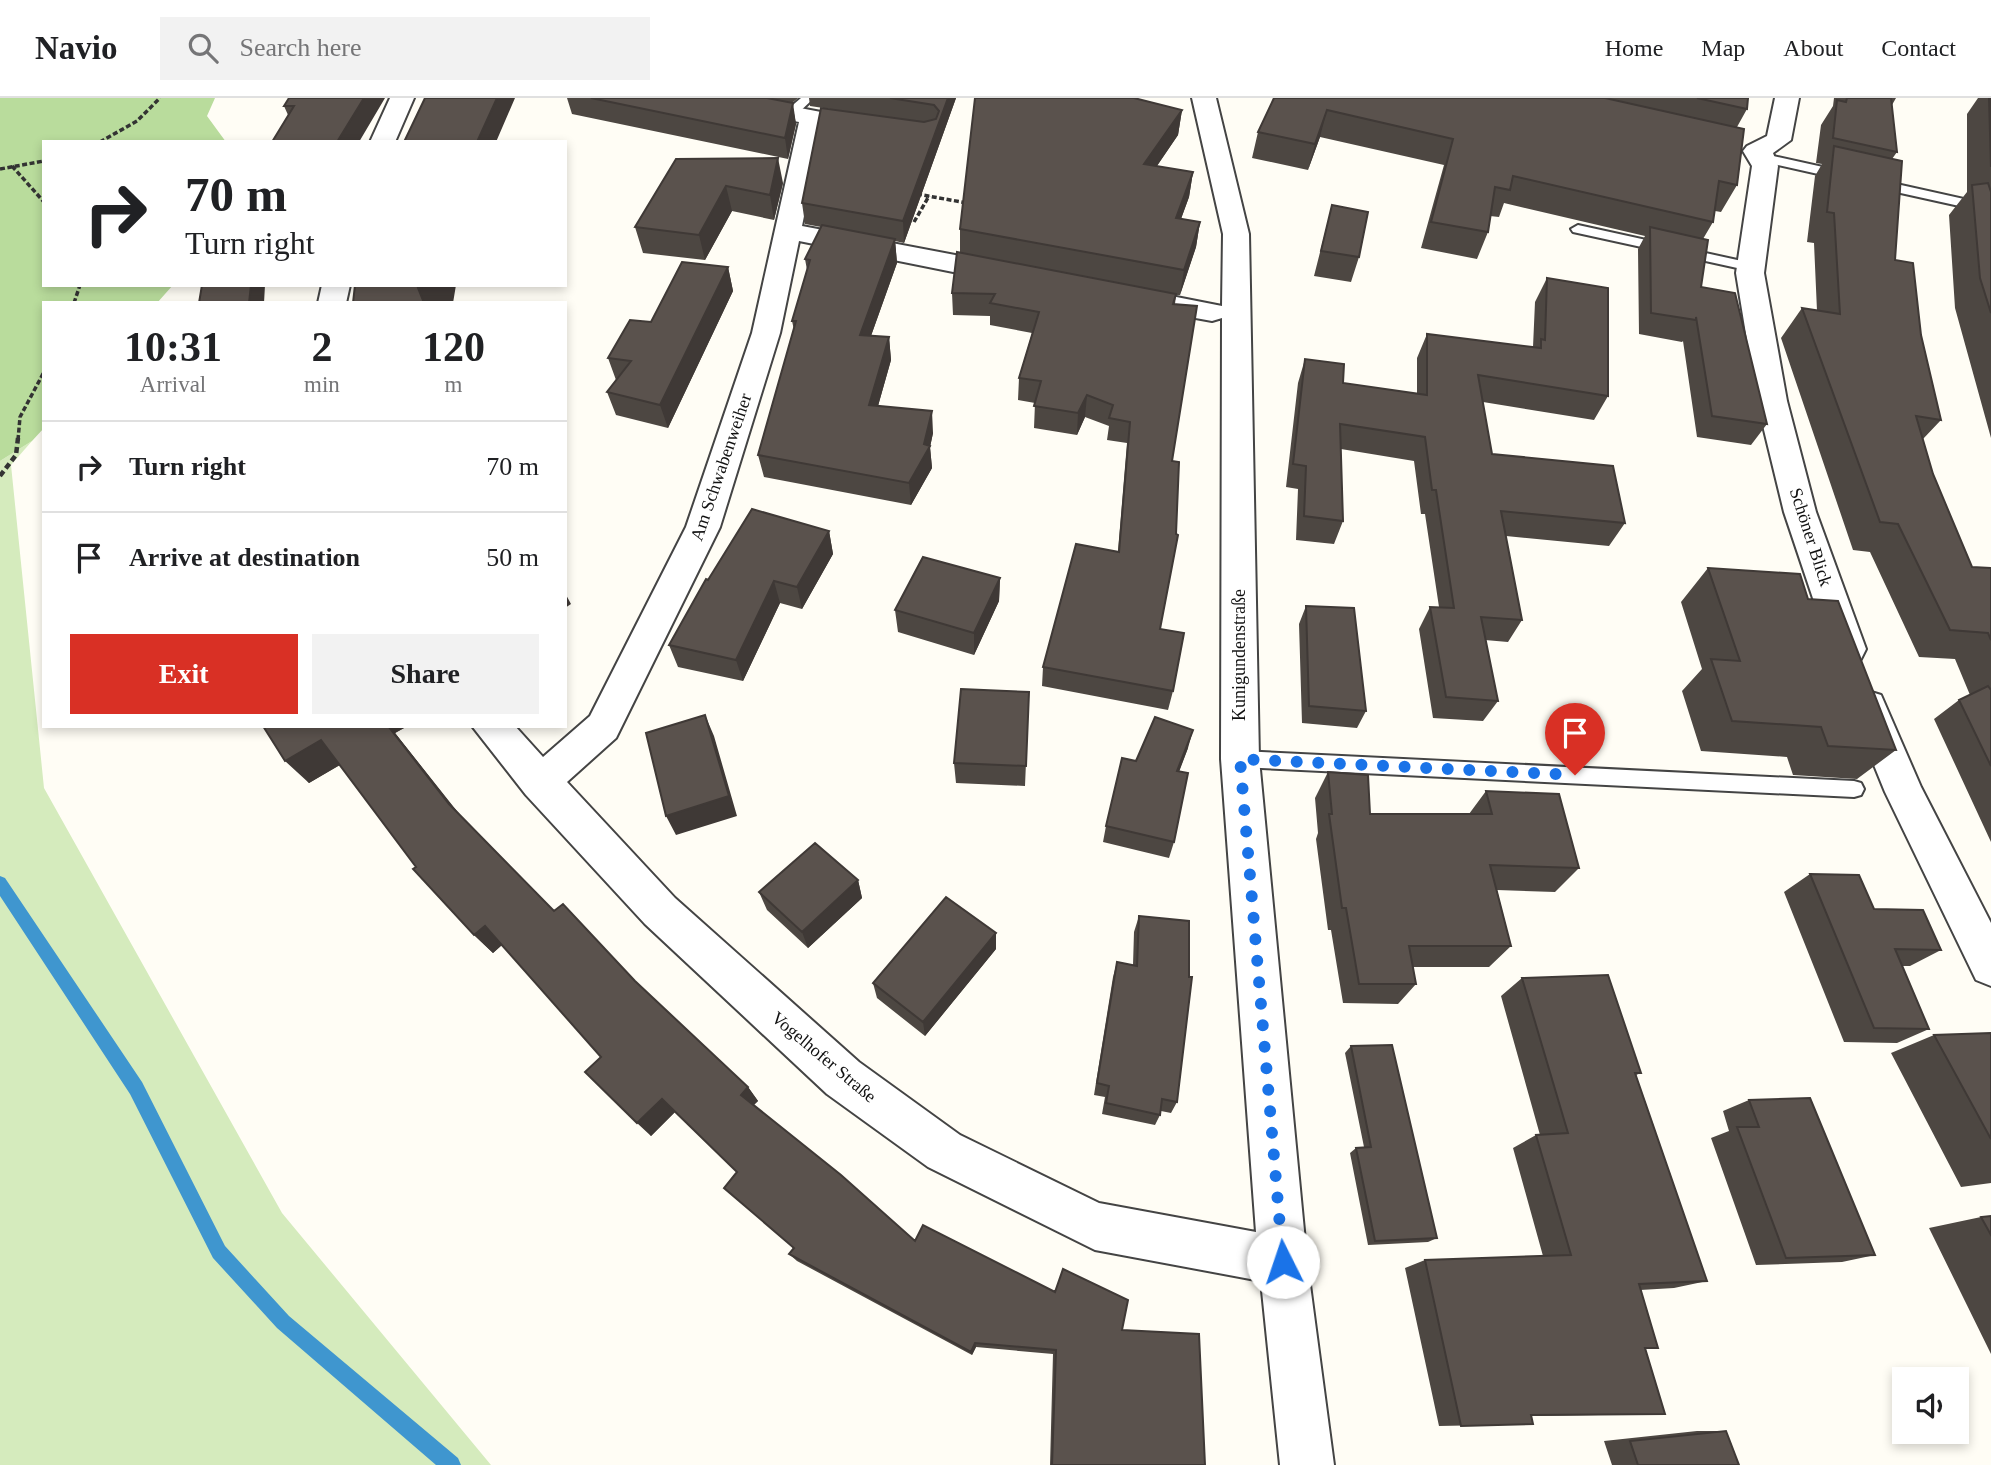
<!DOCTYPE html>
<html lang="en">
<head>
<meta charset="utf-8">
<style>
  :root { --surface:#fff; --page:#f2f2f2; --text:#202124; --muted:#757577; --line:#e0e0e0; --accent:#d93025 }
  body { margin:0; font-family:Georgia,serif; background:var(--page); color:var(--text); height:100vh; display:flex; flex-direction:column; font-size:26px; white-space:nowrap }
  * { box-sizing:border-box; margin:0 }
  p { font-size:23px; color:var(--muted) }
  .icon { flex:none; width:38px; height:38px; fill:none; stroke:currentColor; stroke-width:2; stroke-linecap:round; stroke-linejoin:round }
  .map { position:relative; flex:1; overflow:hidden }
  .drawer { position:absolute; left:42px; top:203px; width:525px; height:427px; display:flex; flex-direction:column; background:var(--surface); border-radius:0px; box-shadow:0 4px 10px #0003 }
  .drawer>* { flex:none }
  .hud { position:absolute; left:42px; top:42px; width:525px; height:147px; border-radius:0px; box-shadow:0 4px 10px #0003; background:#fff; color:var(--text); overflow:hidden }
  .fabs { position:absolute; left:1892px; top:1269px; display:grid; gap:14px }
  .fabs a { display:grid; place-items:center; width:77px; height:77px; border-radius:0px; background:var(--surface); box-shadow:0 4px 10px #0003; font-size:35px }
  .pin { position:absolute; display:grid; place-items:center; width:60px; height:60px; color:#fff; margin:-72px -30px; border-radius:50% 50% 50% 0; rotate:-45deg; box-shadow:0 0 7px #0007 }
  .pin .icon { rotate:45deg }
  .me { position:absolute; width:77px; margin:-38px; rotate:356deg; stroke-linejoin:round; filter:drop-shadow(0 0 5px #0008) }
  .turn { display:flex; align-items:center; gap:24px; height:147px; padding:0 28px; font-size:32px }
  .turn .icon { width:91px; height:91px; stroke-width:2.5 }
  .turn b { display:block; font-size:49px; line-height:60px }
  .eta { display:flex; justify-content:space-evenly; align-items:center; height:119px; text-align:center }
  .eta b { font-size:42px; font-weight:700; line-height:49px }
  .button { display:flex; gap:14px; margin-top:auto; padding:14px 28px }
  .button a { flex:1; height:80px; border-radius:0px; background:var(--accent); color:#fff; font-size:28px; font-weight:700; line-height:80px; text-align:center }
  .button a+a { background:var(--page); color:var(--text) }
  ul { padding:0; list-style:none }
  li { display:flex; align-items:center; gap:21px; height:91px; padding:0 28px; border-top:2px solid var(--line) }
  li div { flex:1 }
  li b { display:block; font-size:26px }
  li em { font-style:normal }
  header { display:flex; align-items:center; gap:42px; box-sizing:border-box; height:98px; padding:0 35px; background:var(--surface); border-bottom:2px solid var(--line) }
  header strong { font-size:33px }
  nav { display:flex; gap:38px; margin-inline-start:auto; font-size:24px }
  .search { width:490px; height:63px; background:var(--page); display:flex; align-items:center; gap:18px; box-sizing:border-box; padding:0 24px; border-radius:0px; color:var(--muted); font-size:26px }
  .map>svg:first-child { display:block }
  .green { fill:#d5ebbd }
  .forest { fill:#b9dc9c }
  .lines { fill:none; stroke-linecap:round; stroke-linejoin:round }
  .stream { fill:#3f96cf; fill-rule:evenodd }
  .service-casing { stroke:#444; stroke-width:4 }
  .minor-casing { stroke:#444; stroke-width:4 }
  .path-far1 { stroke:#333; stroke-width:3.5; stroke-dasharray:5 2.5; stroke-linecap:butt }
  .path { stroke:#333; stroke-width:4.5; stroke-dasharray:6 3.5; stroke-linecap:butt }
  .service { fill:#fff; fill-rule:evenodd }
  .minor { fill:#fff; fill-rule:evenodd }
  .wall { fill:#4d4742 }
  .shaded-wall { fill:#3f3936 }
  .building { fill:#5a524d; stroke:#3f3936; stroke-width:2 }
  .route { stroke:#1a73e8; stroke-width:12; stroke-dasharray:0 21.6 }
  .labels { text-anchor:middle; stroke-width:7; stroke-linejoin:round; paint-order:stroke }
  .street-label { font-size:18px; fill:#111; stroke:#fff }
</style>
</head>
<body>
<header>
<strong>Navio</strong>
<div class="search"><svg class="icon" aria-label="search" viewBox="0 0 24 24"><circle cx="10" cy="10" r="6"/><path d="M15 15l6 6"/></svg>Search here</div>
<nav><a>Home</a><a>Map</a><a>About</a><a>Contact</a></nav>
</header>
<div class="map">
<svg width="1991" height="1367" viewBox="0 0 1991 1367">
  <rect width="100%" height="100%" fill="#fffdf5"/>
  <path class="green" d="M 32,343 L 11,367 L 44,690 L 282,1115 L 491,1367 L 0,1367 L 0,363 Z"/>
  <path class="forest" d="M 0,0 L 215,0 L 207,18 L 226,44 L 44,44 L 44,187 L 173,187 L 157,205 L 44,205 L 44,330 L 32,343 L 0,363 Z"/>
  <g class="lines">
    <path class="stream" d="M 0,778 L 5,780 L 142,984 L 225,1148 L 289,1218 L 458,1360 L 461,1367 L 436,1367 L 277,1230 L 213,1160 L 130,996 L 0,798 Z"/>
    <g class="service-casing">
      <path id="service" d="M 801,0 L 814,0 L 795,18 L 787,18 L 787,12 Z
        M 1764,56 L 1850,75 L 1851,78 L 1845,82 L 1760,63 L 1760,57 Z
        M 1874,81 L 1991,107 L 1991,115 L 1869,88 L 1868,85 Z
        M 1578,127 L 1751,165 L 1758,169 L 1751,173 L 1573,134 L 1571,131 Z
        M 1240,653 L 1854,683 L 1861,685 L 1864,691 L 1861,697 L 1854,699 L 1240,669 L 1233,667 L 1230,661 L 1233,655 Z"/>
    </g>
    <g class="minor-casing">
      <path id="minor" d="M 390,0 L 414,0 L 395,44 L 370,44 Z
        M 697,0 L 748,0 L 821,14 L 824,19 L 802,128 L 1008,167 L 1018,170 L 1022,176 L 1018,182 L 1008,185 L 799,143 L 780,235 L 720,429 L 616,640 L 567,684 L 675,800 L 859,964 L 960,1037 L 1099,1105 L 1256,1134 L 1221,661 L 1222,220 L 1212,223 L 1146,211 L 1136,208 L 1132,202 L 1136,196 L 1146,193 L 1222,208 L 1223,136 L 1192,0 L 1216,0 L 1249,136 L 1259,661 L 1307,1164 L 1334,1367 L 1280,1367 L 1261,1183 L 1095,1152 L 928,1069 L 827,996 L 645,826 L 526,697 L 472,628 L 515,628 L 543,659 L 590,618 L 686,429 L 752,235 L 799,24 L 709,7 L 701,5 Z
        M 1775,0 L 1799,0 L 1791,42 L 1773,55 L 1778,68 L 1764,175 L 1787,303 L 1816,414 L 1866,551 L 1861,561 L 1848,565 L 1835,561 L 1830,551 L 1784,414 L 1757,303 L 1736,175 L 1752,68 L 1743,53 L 1747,48 L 1767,38 Z
        M 322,187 L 350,187 L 346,205 L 318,205 Z
        M 1868,593 L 1881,597 L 1921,689 L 1991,825 L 1991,888 L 1976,882 L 1885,694 L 1850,608 L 1855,597 Z"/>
    </g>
    <path class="path-far1" d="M 100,44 L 137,23 L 160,0
      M 12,68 L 44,104
      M 0,71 L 44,63
      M 917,96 L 967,105
      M 914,124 L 929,98
      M 74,205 L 80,187
      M 18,342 L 20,319 L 44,274"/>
    <path class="path" d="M 0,378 L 16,357 L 18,340"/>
    <use href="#service" class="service"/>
    <use href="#minor" class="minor"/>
  </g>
  <path class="wall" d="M 289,0 L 359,44 L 288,17 L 284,8 Z
    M 567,0 L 798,0 L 792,5 L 796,26 L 788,61 L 572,16 Z
    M 809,0 L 956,0 L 904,145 L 895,143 L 897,165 L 871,238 L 889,239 L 891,262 L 878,308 L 933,335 L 930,349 L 932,370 L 911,407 L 764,379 L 758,357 L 794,232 L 792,223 L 807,172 L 805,161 L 821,129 L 805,126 L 802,105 L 830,11 L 810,8 Z
    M 1274,0 L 1748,0 L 1747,11 L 1737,29 L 1737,87 L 1721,114 L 1715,113 L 1713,124 L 1703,141 L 1701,189 L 1767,326 L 1751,347 L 1697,339 L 1683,243 L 1682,244 L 1639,236 L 1638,151 L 1645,138 L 1504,105 L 1499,119 L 1490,118 L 1488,134 L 1477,161 L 1421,150 L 1444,67 L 1320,39 L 1308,72 L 1252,60 L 1258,34 Z
    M 1834,0 L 1896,0 L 1892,7 L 1897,54 L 1892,61 L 1895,162 L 1921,237 L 1941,322 L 1923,341 L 1933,376 L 1972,469 L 1991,470 L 1991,744 L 1934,621 L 1959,602 L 1970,597 L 1955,561 L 1919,559 L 1870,454 L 1853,452 L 1781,240 L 1802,210 L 1817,213 L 1814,145 L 1807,144 L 1815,78 L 1822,66 L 1816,65 L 1821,27 L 1833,8 Z
    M 1978,0 L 1991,0 L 1991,340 L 1955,210 L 1949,117 L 1967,94 L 1967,16 Z
    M 1141,2 L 1182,12 L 1178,37 L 1157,68 L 1193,74 L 1189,99 L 1181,121 L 1200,124 L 1196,149 L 1180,197 L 1176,197 L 1175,206 L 1172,363 L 1160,531 L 1173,593 L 1168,612 L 1042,588 L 1043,569 L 1118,453 L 1127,345 L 1107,342 L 1109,328 L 1085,319 L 1077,337 L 1034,330 L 1035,305 L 1018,302 L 1019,280 L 1032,235 L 990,227 L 990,218 L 953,217 L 952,195 L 960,155 L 960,131 Z
    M 676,61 L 783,85 L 774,122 L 732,113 L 705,162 L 643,155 L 635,129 Z
    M 1332,107 L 1359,159 L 1351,184 L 1314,178 Z
    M 728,169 L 733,193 L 668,330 L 616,317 L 607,294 L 616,282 L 608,260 L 651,224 Z
    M 1547,180 L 1608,298 L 1594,322 L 1483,304 L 1492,356 L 1625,425 L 1609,448 L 1506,438 L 1522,522 L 1508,544 L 1485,542 L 1498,603 L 1483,623 L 1433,620 L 1419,531 L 1430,509 L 1439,509 L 1425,416 L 1421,416 L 1414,363 L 1341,351 L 1343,423 L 1334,446 L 1296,442 L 1298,391 L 1286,389 L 1298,285 L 1305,261 L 1343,285 L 1417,296 L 1417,260 L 1427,236 L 1533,249 L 1535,204 Z
    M 829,433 L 833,456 L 802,511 L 780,505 L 743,583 L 678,569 L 669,547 L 708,482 Z
    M 1708,470 L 1808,501 L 1896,652 L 1857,681 L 1793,677 L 1787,659 L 1701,653 L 1682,593 L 1702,571 L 1681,504 Z
    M 1000,480 L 999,503 L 974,557 L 898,534 L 895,512 Z
    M 1306,508 L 1366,613 L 1357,630 L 1302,625 L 1299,526 Z
    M 1029,594 L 1025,688 L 956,685 L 954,665 Z
    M 263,628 L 403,628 L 404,630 L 395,635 L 457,714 L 554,813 L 635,883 L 748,989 L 758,1003 L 753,1007 L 915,1143 L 1122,1232 L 1205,1367 L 1050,1367 L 1053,1256 L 976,1249 L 972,1257 L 797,1163 L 789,1156 L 793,1150 L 737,1074 L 675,1014 L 651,1038 L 601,959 L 502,847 L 493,855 L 474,837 L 416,769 L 340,667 L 309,685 Z
    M 1188,650 L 1179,673 L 1174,744 L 1169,760 L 1103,744 L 1106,728 L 1136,663 Z
    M 1328,674 L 1370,716 L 1469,716 L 1486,693 L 1579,770 L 1555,794 L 1497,792 L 1511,848 L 1489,869 L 1413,869 L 1416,886 L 1398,906 L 1343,905 L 1331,832 L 1328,832 L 1316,741 L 1318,735 L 1315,700 Z
    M 1810,776 L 1874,811 L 1941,852 L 1910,868 L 1902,868 L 1929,931 L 1897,945 L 1844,944 L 1784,794 Z
    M 858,782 L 862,800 L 808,850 L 767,812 L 759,794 Z
    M 1139,818 L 1177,1004 L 1171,1015 L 1161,1013 L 1160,1017 L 1155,1027 L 1102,1016 L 1105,999 L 1094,997 L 1113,879 L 1117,864 L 1133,867 L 1134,834 Z
    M 996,851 L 925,938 L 877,900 L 873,885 Z
    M 1522,880 L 1641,975 L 1636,977 L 1707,1183 L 1674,1190 L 1640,1192 L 1658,1250 L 1645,1251 L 1665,1316 L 1531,1318 L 1533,1326 L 1439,1328 L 1405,1170 L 1425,1162 L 1543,1158 L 1513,1050 L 1536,1037 L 1540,1037 L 1501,898 Z
    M 1991,935 L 1991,1085 L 1961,1089 L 1891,955 L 1934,937 Z
    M 1351,948 L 1437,1140 L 1428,1144 L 1368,1147 L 1350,1055 L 1356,1050 L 1364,1049 L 1345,955 Z
    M 1749,1002 L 1875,1157 L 1842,1164 L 1756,1167 L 1711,1040 L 1729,1033 L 1723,1013 Z
    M 1991,1118 L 1991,1256 L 1929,1130 L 1981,1119 Z
    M 1697,1333 L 1726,1333 L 1739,1367 L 1612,1367 L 1604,1343 Z"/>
  <path class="shaded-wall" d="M 364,0 L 385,0 L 359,44 L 337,44 Z
    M 497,0 L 515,0 L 496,44 L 477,44 Z
    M 948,0 L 956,0 L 904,145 L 903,123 Z
    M 793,5 L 796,26 L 788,61 L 785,40 Z
    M 1182,12 L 1178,37 L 1141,91 L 1144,66 Z
    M 1327,12 L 1320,39 L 1308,72 L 1315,46 Z
    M 778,60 L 783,85 L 774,122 L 770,97 Z
    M 1193,74 L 1189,99 L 1172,145 L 1176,120 Z
    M 726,88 L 732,113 L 705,162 L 699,137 Z
    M 1200,124 L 1196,149 L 1180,197 L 1184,172 Z
    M 895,141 L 897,165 L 863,260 L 860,237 Z
    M 728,169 L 733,193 L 668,330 L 660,307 Z
    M 251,187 L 265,187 L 264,205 L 249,205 Z
    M 430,187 L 456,187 L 453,205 L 424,205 L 418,190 Z
    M 889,239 L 891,262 L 872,329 L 869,307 Z
    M 1087,297 L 1085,319 L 1077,337 L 1078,315 Z
    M 932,313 L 933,335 L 930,349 L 932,370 L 911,407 L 909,385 L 924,346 Z
    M 829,433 L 833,456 L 802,511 L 797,489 Z
    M 1000,480 L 999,503 L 974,557 L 974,535 Z
    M 774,483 L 780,505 L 743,583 L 736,562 Z
    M 565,495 L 571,506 L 565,510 Z
    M 705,617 L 714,638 L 737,718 L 676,737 L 666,718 Z
    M 388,628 L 403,628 L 404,630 L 395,635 L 468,727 L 449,706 Z
    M 1193,632 L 1188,650 L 1173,690 L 1177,673 Z
    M 321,642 L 343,665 L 309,685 L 285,663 Z
    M 858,782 L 862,800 L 808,850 L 802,834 Z
    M 485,828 L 503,846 L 493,855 L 474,837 Z
    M 996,835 L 996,851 L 925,938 L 923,924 Z
    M 748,989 L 758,1003 L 751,1010 L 741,997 Z
    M 662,1001 L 675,1014 L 651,1038 L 637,1025 Z
    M 975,1245 L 976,1249 L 972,1257 L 971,1254 Z"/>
  <path class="building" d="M 289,0 L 364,0 L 337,44 L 272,44 L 294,8 L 284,8 Z
    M 425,0 L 497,0 L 477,44 L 404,44 Z
    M 591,0 L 767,0 L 793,5 L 785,40 Z
    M 890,0 L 948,0 L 903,123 L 802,105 L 821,10 L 924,24 L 936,21 L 939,13 L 934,7 Z
    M 975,0 L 1134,0 L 1182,12 L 1144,66 L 1193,74 L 1176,120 L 1200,124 L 1184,172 L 960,131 Z
    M 1274,0 L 1605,0 L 1744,31 L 1737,87 L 1719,83 L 1713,124 L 1513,78 L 1510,92 L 1495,89 L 1488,134 L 1431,124 L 1453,41 L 1327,12 L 1315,46 L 1258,34 Z
    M 1697,0 L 1748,0 L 1747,11 Z
    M 1847,0 L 1891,0 L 1897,54 L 1833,40 L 1837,2 L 1846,4 Z
    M 1989,0 L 1991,0 L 1991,69 Z
    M 1834,48 L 1902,63 L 1895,162 L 1913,165 L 1921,237 L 1941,322 L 1916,318 L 1933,376 L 1972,469 L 1991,470 L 1991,542 L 1988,535 L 1950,532 L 1898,426 L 1880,424 L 1802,210 L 1840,216 L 1834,115 L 1827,114 Z
    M 778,60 L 770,97 L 726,88 L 699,137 L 635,129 L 676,61 Z
    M 1988,85 L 1991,94 L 1991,215 L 1980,180 L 1972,87 Z
    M 1332,107 L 1368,114 L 1359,159 L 1321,153 Z
    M 822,127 L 895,141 L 860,237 L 889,239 L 869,307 L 932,313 L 924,346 L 930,348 L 909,385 L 758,357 L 796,223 L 792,223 L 810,162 L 805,161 Z
    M 1650,129 L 1708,142 L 1701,189 L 1735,195 L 1767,326 L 1712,318 L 1696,219 L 1696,222 L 1651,215 Z
    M 957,154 L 1176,196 L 1173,206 L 1197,208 L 1172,363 L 1179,364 L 1176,436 L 1178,437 L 1160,531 L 1184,535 L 1173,593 L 1043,569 L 1076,446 L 1119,454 L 1130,324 L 1109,320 L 1113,307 L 1087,297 L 1078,315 L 1034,308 L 1041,283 L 1019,280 L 1039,214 L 990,205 L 995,196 L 952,195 Z
    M 682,164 L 728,169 L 660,307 L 607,294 L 631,263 L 608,260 L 630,222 L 651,224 Z
    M 1547,180 L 1608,190 L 1608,298 L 1478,277 L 1492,356 L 1613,368 L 1625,425 L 1501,413 L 1522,522 L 1481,519 L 1498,603 L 1446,599 L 1430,509 L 1454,510 L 1436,392 L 1432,392 L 1425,339 L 1340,326 L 1343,423 L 1304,418 L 1306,368 L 1293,366 L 1305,261 L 1344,266 L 1343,285 L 1427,297 L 1427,236 L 1541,250 L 1541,241 L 1545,242 Z
    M 202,187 L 251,187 L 249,205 L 199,205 Z
    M 355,187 L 430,187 L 418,190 L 424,205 L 353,205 Z
    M 752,411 L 829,433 L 797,489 L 774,483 L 736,562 L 669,547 L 706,481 L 708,482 Z
    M 923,459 L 1000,480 L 974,535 L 895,512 Z
    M 1708,470 L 1800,476 L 1808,501 L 1838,503 L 1896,652 L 1828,648 L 1821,629 L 1732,623 L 1711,561 L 1740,563 Z
    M 1306,508 L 1354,510 L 1366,613 L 1309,608 Z
    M 1988,588 L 1991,592 L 1991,668 L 1959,602 Z
    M 961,591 L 1029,594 L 1026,668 L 954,665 Z
    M 705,617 L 729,698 L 666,718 L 646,635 Z
    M 1155,619 L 1193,632 L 1177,673 L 1188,675 L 1174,744 L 1106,728 L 1122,660 L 1136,663 Z
    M 263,628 L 388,628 L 449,706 L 554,813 L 563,806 L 635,883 L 748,989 L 741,997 L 841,1077 L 915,1143 L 923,1127 L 1055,1194 L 1063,1171 L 1128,1202 L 1122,1232 L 1199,1236 L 1205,1367 L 1052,1367 L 1056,1252 L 975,1245 L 971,1254 L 789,1156 L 794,1150 L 724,1090 L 737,1074 L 662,1001 L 637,1025 L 585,974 L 601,959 L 485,828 L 474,837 L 413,771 L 416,769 L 321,642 L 285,663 Z
    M 1328,674 L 1368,677 L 1370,716 L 1492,716 L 1486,693 L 1559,696 L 1579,770 L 1490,767 L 1511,848 L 1409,848 L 1416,886 L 1359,886 L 1346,810 L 1342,810 L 1329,716 L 1332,716 Z
    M 815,745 L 858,782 L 802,834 L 759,794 Z
    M 1810,776 L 1859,777 L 1874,811 L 1923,812 L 1941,852 L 1895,851 L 1929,931 L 1874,930 Z
    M 946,799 L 996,835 L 923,924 L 873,885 Z
    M 1139,818 L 1189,823 L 1189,879 L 1192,879 L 1177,1004 L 1162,1001 L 1160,1017 L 1106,1005 L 1109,988 L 1097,985 L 1117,864 L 1137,868 Z
    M 1608,877 L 1641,975 L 1635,975 L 1707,1183 L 1639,1186 L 1658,1250 L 1645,1250 L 1665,1316 L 1531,1317 L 1533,1326 L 1461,1328 L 1425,1162 L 1571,1157 L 1536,1037 L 1568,1035 L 1522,880 Z
    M 1991,935 L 1991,1041 L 1934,937 Z
    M 1392,947 L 1437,1140 L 1375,1143 L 1356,1050 L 1371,1049 L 1351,948 Z
    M 1810,1000 L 1875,1157 L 1786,1160 L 1737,1029 L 1759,1029 L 1749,1002 Z
    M 1991,1118 L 1991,1137 L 1981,1119 Z
    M 1726,1333 L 1739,1367 L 1638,1367 L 1630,1343 Z"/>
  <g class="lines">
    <path class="route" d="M 1283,1164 L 1240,661 L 1575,677"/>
  </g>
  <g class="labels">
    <g class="street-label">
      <text transform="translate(721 369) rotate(-71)" y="6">Am Schwabenweiher</text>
      <text transform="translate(1811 439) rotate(72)" y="6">Schöner Blick</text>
      <text transform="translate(1239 557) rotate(-90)" y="6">Kunigundenstraße</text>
      <text transform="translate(824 959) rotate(40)" y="6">Vogelhofer Straße</text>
    </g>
  </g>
</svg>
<div class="fabs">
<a><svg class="icon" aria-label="sound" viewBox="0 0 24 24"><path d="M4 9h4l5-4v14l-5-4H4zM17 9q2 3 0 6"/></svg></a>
</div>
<div class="pin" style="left:1575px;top:677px;background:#d93025"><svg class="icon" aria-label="arrive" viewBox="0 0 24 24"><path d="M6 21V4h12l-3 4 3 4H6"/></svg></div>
<svg class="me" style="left:1283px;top:1164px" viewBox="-20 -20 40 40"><circle r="19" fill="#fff"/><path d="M0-13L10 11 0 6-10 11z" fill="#1a73e8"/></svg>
<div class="hud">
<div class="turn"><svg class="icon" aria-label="right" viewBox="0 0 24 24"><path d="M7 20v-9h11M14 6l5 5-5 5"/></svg><div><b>70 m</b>Turn right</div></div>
</div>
<section class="drawer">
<div class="eta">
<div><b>10:31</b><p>Arrival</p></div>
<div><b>2</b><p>min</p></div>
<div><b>120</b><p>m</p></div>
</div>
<ul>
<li><svg class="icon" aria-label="right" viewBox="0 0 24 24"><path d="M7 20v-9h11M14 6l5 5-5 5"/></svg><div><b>Turn right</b></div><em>70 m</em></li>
<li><svg class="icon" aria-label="arrive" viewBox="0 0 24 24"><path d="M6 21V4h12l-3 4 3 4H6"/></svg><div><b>Arrive at destination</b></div><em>50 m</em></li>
</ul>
<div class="button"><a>Exit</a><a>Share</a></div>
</section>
</div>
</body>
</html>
